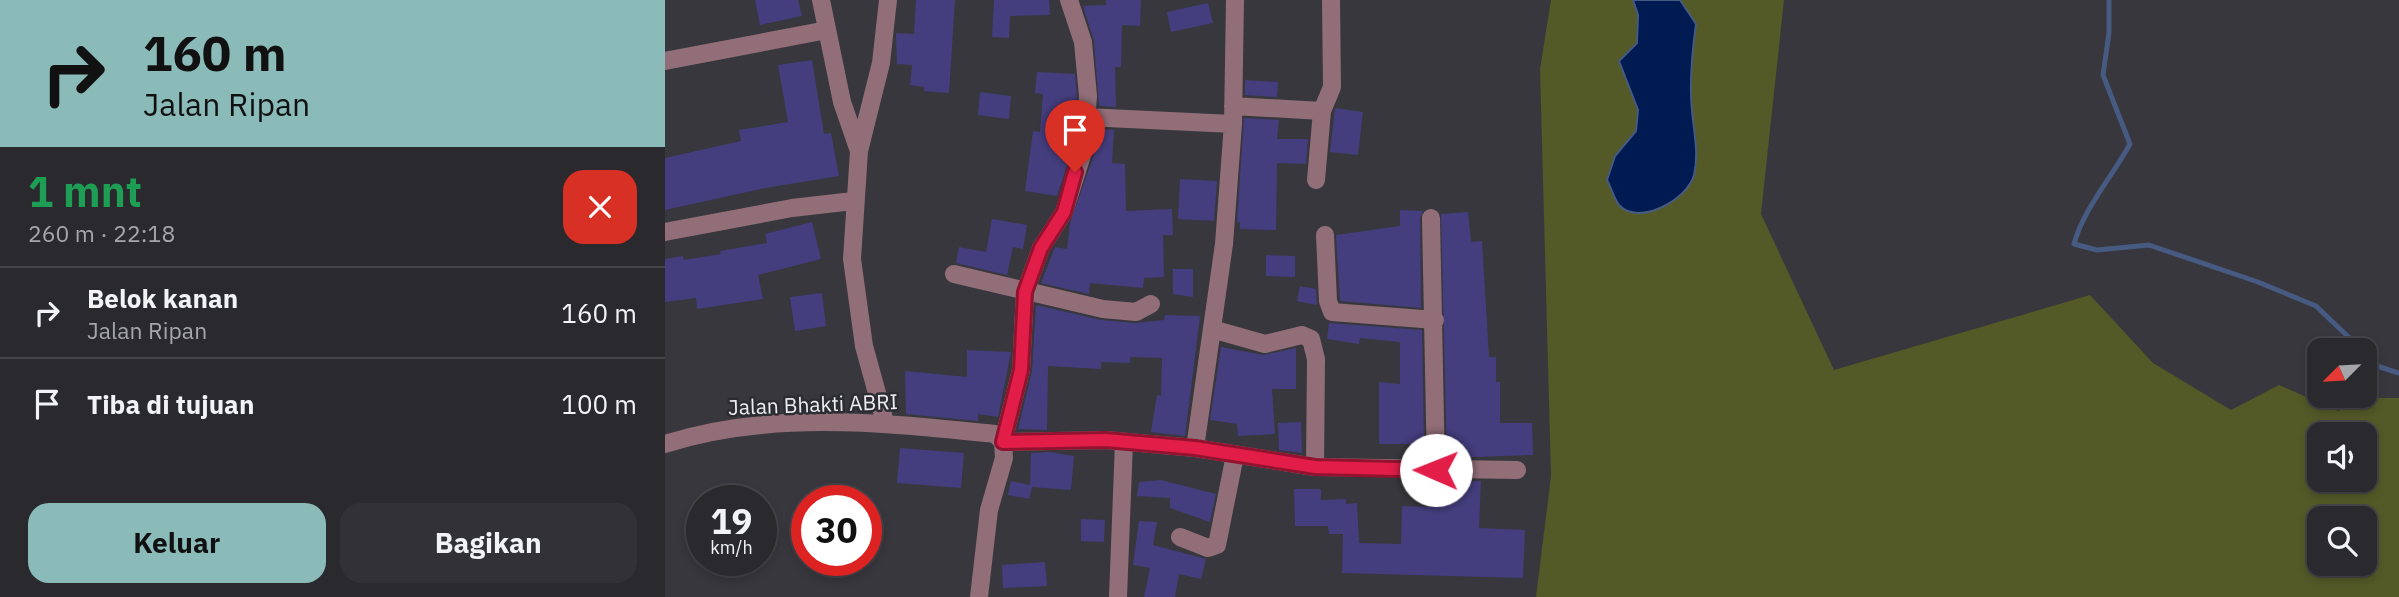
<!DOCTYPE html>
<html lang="id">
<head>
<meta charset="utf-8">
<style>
  :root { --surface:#29292e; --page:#313136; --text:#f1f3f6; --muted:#a5a6aa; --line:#45454a; --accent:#8bbbb9 }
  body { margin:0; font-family:"IBM Plex Sans",sans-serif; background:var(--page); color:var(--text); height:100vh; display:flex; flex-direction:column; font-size:26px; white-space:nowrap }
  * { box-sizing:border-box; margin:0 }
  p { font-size:23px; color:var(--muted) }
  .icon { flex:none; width:38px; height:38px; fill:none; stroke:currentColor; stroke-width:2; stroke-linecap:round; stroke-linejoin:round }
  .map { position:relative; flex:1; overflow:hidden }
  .sheet { display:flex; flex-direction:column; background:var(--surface); width:665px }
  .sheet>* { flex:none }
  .banner { background:#8bbbb9; color:#111; overflow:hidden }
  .needle { width:46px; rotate:246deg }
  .controls { position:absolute; left:1642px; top:338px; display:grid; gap:14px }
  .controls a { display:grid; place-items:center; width:70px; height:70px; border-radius:14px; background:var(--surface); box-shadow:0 4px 10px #0003,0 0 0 2px var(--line); font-size:35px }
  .speed { position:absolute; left:21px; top:485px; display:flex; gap:14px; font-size:35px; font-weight:700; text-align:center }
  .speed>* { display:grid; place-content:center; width:91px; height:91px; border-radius:50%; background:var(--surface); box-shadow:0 4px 10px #0003,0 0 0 2px var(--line); line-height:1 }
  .speed small { font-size:18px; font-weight:400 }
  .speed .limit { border:10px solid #d22; background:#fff; color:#111 }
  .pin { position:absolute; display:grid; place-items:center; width:60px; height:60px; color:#fff; margin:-72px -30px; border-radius:50% 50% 50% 0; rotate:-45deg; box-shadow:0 0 7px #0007 }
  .pin .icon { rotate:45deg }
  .me { position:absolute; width:77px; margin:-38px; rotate:271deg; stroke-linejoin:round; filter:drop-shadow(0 0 5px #0008) }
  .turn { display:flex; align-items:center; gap:24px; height:147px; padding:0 28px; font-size:32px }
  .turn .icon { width:91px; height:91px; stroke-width:2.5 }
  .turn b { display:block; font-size:49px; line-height:60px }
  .round { display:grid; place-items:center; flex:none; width:74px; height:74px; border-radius:21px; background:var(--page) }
  .summary { display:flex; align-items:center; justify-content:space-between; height:119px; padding:0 28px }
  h1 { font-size:42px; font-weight:800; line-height:52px; color:#1e9e55 }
  .cta { display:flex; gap:14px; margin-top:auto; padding:14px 28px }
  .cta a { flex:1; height:80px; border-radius:21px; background:var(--accent); color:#111; font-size:28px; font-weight:800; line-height:80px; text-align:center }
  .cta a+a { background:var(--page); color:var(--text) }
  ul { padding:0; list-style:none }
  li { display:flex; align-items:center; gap:21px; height:91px; padding:0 28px; border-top:2px solid var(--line) }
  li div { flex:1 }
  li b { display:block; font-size:26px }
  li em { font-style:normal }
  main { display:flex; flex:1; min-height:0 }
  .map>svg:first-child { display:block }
  .green { fill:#535927; fill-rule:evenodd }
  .water { fill:#001b51; stroke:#475a81; stroke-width:2 }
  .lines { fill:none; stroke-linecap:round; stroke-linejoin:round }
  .stream { stroke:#475a81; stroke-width:5 }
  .building { fill:#443e7e }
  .minor { stroke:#926e78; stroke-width:18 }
  .route-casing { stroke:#92132f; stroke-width:18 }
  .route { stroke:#e11d48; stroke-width:12 }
  .labels { text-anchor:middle; stroke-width:5; stroke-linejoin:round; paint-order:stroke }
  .street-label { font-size:21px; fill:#ececf1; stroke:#2c2c33 }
</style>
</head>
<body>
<main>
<section class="sheet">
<div class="banner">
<div class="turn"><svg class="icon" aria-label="right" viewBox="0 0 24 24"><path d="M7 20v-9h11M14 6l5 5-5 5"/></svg><div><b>160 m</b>Jalan Ripan</div></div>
</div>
<div class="summary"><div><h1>1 mnt</h1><p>260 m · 22:18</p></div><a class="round" style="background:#d93025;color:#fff"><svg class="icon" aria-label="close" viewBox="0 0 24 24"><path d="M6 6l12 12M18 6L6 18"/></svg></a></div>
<ul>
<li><svg class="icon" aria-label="right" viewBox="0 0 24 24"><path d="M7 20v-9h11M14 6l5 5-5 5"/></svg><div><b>Belok kanan</b><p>Jalan Ripan</p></div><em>160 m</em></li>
<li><svg class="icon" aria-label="arrive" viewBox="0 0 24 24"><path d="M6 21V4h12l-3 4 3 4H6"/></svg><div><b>Tiba di tujuan</b></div><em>100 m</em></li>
</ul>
<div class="cta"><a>Keluar</a><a>Bagikan</a></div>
</section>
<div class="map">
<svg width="1734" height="597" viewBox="0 0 1734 597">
  <rect width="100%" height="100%" fill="#37373d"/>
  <path class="green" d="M 886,0 L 1119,0 L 1096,214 L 1169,370 L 1425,295 L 1488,363 L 1566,410 L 1614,385 L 1673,411 L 1706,398 L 1734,398 L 1734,597 L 871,597 L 886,476 L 875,69 ZM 1654,434 L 1699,434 L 1699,480 L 1654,480 ZM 1654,518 L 1699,518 L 1699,564 L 1654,564 Z"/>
  <path class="water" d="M 968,0 L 1015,0 L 1031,24 C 1027,53 1024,82 1027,111 C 1029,133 1034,153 1029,175 C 1023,199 974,227 954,205 C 949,199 946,187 942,180 L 950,156 L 971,131 L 973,110 L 954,61 L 972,43 L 973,15 Z"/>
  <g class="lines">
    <path class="stream" d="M 1444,0 L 1444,33 L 1438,75 L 1465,144 C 1447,177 1419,208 1409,244 L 1432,250 L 1484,245 L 1593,282 L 1651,306 L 1697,350
      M 1699,352 L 1712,366 L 1734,373"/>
  </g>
  <path class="building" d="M 90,0 L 133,0 L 137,16 L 95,25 Z
    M 251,0 L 290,0 L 284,93 L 259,91 L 259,87 L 245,85 L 247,65 L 232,64 L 231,33 L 249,34 Z
    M 329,0 L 384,0 L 385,15 L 345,16 L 344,38 L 327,37 Z
    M 441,0 L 476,0 L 475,26 L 457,25 L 456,67 L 450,67 L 451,107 L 434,106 L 429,41 L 418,6 L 441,5 Z
    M 543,3 L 548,23 L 506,32 L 502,12 Z
    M 147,60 L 159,134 L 166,133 L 174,176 L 100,188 L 0,210 L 0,158 L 76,141 L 74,130 L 123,122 L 113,65 Z
    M 372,72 L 410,74 L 412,96 L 408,147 L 392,196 L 360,191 L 368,131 L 375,132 L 378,94 L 370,93 Z
    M 580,80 L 613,82 L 612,97 L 580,95 Z
    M 315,92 L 346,96 L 344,119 L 313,115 Z
    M 670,108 L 698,112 L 693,155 L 665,152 Z
    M 579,118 L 614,120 L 612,139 L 643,139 L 641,164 L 612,163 L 611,230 L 575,229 L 575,222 L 572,222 Z
    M 432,129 L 449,130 L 447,163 L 460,164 L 461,211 L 507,209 L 508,235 L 498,235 L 499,277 L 479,278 L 478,288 L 425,283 L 424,294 L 376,283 L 390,247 L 402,249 L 405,223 L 430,152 Z
    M 515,179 L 552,181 L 549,221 L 513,219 Z
    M 735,210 L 758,211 L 755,218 L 756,308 L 675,301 L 671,235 L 735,226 Z
    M 803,212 L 806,242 L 817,241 L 824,357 L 831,357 L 831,382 L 835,382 L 835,423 L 867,423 L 868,455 L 782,458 L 776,214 Z
    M 327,219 L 362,225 L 358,249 L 348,247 L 342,275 L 291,263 L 294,247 L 321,252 Z
    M 147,222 L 156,259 L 93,275 L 98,299 L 32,309 L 31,298 L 0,302 L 0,259 L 18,256 L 19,260 L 56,254 L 55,251 L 102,243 L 100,234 Z
    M 601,255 L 630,256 L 630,277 L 601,276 Z
    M 508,269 L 528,269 L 528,297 L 508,294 Z
    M 635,286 L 651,289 L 652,305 L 632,301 Z
    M 157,293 L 161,326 L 130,331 L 125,297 Z
    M 371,305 L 436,320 L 470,323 L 499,320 L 500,315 L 535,316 L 520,436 L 486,432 L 492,395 L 496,396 L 497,358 L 465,357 L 465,363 L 436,362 L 436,369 L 383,366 L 382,430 L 353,429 L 367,371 Z
    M 664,323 L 757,330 L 759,444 L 714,444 L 714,382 L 735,384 L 735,342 L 695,338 L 694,344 L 662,339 Z
    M 556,347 L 598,355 L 631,348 L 631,389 L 607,389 L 610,434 L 573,436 L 572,424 L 545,420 Z
    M 302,350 L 346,352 L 333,417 L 313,414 L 313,421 L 241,414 L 240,371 L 302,377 Z
    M 636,422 L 637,453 L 614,450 L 613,423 Z
    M 235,448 L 299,453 L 296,488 L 232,483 Z
    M 384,452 L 409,456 L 406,490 L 367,487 L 364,499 L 343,495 L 346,481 L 365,485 L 366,453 Z
    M 496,480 L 551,494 L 545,522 L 505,508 L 505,498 L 472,496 L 474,482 Z
    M 769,481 L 816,481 L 814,528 L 860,530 L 858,578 L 677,573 L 678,534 L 664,534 L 663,526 L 630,526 L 629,489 L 656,489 L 656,500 L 681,499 L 681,504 L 692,503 L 694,543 L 736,544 L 737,506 L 768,507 Z
    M 416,519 L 440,520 L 439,542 L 416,541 Z
    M 474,521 L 492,522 L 488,545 L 541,559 L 536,579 L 514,574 L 510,597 L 479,597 L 485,568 L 468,565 Z
    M 380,562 L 382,586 L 338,588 L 337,565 Z"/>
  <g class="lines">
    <path class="minor" d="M 156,0 L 177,102 L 194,151 L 187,259 L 199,346 L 220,422
      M 0,61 L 162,30
      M 568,106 L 657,111 L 651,180
      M 657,111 L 667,87 L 666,0
      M 421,117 L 568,124
      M 194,151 L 216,63 L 223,0
      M 766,218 L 771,470
      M 0,232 L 127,208 L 188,201
      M 660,235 L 663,301 L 667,312 L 770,320
      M 289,274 L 438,309 L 471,312 L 486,304
      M 547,329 L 600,344 L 637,335 L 646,339 L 651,359 L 650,467
      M 338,442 L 441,440 L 530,448 L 559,244 L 568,124 L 570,0
      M 0,444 C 106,410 221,423 330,434 L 338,442
      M 530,448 L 650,467 L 852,470
      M 515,537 L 543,548 L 552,545 L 570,455
      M 314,597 L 324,510 L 339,458 L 338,442 L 356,370 L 360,292 L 376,248 L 399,212 L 419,149 L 423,96 L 418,42 L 404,0
      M 453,597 L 459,442"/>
  </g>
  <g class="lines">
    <g class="route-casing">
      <path id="route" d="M 410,172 L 399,212 L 376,248 L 360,292 L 356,370 L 338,442 L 441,440 L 530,448 L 650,467 L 771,470"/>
    </g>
    <use href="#route" class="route"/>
  </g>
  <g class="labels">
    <g class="street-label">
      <text transform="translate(148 405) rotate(-2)" y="7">Jalan Bhakti ABRI</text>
    </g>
  </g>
</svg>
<div class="controls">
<a><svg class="needle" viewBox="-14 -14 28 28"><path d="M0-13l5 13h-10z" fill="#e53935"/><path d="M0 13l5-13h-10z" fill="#a5a6aa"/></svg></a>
<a><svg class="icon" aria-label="sound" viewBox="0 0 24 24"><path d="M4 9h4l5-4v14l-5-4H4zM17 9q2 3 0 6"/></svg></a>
<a><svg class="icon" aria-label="search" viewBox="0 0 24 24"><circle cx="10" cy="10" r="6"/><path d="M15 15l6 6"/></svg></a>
</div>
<div class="speed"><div>19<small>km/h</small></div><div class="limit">30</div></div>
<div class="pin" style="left:410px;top:172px;background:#d93025"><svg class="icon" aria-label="arrive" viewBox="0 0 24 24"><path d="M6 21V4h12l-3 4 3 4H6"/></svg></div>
<svg class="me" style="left:771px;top:470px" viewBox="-20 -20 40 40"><circle r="19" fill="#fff"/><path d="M0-13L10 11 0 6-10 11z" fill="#e11d48"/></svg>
</div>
</main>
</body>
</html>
